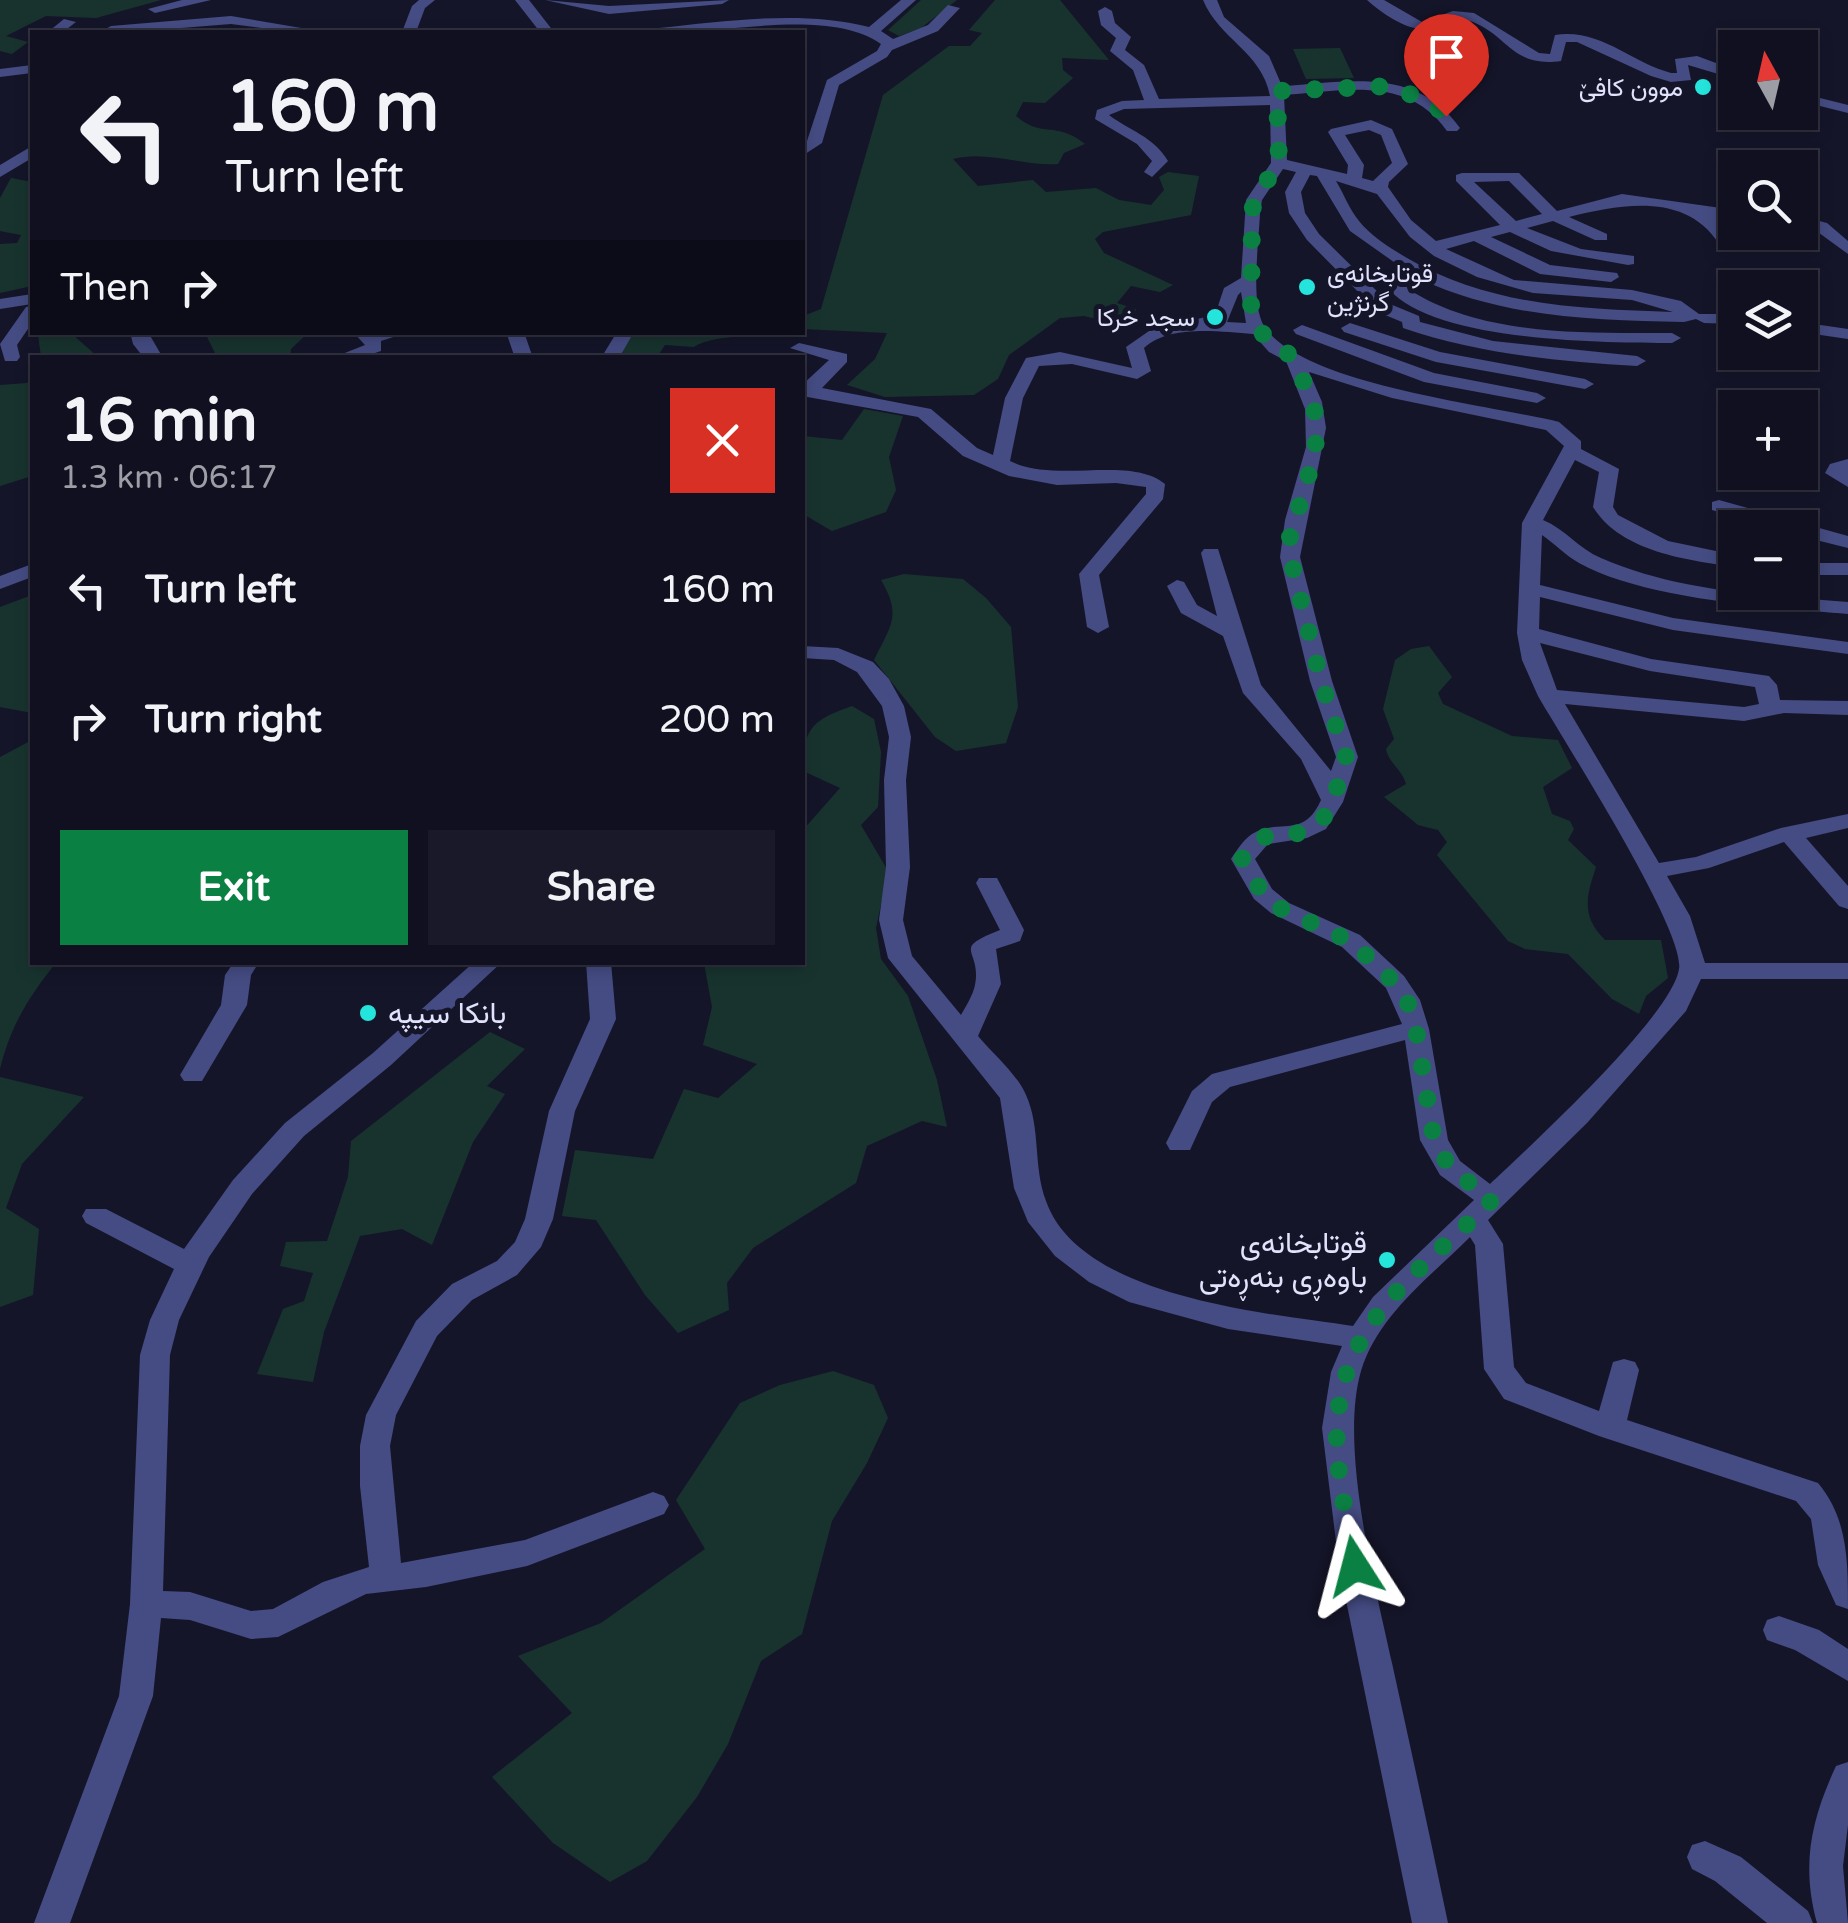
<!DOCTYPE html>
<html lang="en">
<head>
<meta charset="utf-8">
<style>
  :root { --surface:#101020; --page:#191929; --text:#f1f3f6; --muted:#9c9da5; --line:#30303e; --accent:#0b8043 }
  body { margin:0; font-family:"Varela Round",Vazirmatn,sans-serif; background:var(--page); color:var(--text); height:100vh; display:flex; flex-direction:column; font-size:38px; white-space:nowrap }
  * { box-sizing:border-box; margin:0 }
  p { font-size:32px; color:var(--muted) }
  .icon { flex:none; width:55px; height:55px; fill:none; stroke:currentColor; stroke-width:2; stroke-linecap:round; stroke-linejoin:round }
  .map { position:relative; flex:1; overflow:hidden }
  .details { position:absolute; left:30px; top:355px; width:775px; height:610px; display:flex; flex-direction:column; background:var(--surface); border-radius:0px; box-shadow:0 5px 15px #0003,0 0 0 2px var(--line) }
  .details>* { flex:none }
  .banner { position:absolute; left:30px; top:30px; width:775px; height:305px; border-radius:0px; box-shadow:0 5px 15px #0003,0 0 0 2px var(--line); background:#101020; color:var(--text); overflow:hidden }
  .needle { width:65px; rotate:352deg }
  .buttons { position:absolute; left:1718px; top:30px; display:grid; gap:20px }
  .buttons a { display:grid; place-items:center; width:100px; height:100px; border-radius:0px; background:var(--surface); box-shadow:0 5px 15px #0003,0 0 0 2px var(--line); font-size:50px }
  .pin { position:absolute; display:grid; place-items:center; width:85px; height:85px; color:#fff; margin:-102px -42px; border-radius:50% 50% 50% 0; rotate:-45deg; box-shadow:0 0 10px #0007 }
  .pin .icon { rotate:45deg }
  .me { position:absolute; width:110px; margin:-55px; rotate:351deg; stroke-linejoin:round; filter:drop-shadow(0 0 8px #0008) }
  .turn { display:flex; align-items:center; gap:35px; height:210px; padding:0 30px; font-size:45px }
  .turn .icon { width:130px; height:130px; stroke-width:2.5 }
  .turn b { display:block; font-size:70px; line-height:85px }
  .then { display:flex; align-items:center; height:95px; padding:0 30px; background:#0003; gap:20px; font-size:38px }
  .round { display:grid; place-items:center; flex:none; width:105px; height:105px; border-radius:0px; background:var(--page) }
  .summary { display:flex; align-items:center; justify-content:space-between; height:170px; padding:0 30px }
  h1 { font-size:60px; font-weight:800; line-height:75px }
  .primary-button { display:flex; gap:20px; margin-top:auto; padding:20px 30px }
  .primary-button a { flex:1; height:115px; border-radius:0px; background:var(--accent); color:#fff; font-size:40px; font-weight:800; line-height:115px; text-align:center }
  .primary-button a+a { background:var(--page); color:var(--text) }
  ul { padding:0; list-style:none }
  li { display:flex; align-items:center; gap:30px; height:130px; padding:0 30px }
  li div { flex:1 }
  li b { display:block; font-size:38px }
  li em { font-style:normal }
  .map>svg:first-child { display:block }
  .green { fill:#18332e }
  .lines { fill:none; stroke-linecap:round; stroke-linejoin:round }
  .minor { fill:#454c83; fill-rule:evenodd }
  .route { stroke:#0b8043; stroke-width:18; stroke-dasharray:0 32.4 }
  .poi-dot { fill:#24e4db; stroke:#15152a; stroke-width:4 }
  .labels { text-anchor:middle; stroke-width:10; stroke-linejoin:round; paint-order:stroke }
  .far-poi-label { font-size:25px; fill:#e1e2fb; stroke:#15152a; text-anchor:end }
  .poi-label { font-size:30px; fill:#e1e2fb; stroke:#15152a; text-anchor:start }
</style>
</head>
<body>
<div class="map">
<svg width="1848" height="1923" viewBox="0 0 1848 1923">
  <rect width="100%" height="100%" fill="#15152a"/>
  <path class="green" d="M 0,0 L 161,0 L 96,18 L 46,16 L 6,36 L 28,42 L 12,54 L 0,51 Z
    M 921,0 L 957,0 L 921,28 L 899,36 L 888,30 Z
    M 995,0 L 1060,0 L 1109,60 L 1062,58 L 1063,70 L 1073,78 L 1045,103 L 1023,102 L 1016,116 C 1042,139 1055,120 1085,144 L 1064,153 L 1058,164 C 1022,166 986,150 953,159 L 978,186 L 1033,180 L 1046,192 L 1096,188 L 1119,200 L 1151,205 L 1164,190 L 1159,177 L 1168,172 L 1199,176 L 1191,215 L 1103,232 L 1095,239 L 1104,253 L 1173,285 L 1160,292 L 1131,286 L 1117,303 L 1136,309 L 1134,328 L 1084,316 L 1060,318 L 1009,355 L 998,379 L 974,395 L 885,397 L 847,385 L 875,359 L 887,333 L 803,329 L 803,316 L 821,309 L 883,95 L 949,46 L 970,46 L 982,33 L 969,30 Z
    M 1340,48 L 1354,78 L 1306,79 L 1293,49 Z
    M 11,178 L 32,182 L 32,286 L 0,293 L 0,244 L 17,243 L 21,235 L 0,231 L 0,198 Z
    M 71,333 L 98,357 L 41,357 L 38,335 Z
    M 205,333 L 205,332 L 308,333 L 291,349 L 290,358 L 217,357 Z
    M 631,333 L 761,333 C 740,338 710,336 694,347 L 665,345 L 657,357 L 620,358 Z
    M 32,376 L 32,476 L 0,486 L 0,385 L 27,383 Z
    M 864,409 L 903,416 L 889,457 L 896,490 L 886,512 L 832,531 L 803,514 L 803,436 L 842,440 Z
    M 904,574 L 963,579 L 986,598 L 1011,627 L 1018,707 L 1006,743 L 956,751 L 935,737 L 874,660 C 891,625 902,616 881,580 Z
    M 32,595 L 32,713 L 0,707 L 0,607 Z
    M 1429,646 L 1452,677 L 1438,693 L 1443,704 L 1512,736 L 1558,740 L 1572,768 L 1543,787 L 1552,814 L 1570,821 L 1574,829 L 1568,840 L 1596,867 C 1586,897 1581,916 1605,940 L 1661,940 L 1668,978 L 1646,996 L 1639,1014 L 1612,999 L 1568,954 L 1525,949 L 1508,941 L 1437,855 L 1447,842 L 1438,830 L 1418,825 L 1384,797 L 1406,784 C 1402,769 1389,764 1386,749 L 1394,739 L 1383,709 L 1395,660 L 1411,649 Z
    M 852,706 L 874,719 L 881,752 L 878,807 L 861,825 L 888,871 L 876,928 L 881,959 L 908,996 L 937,1080 L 947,1127 L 922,1121 L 867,1146 L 856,1183 L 753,1248 L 727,1283 L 729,1310 L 678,1333 L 645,1295 L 596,1220 L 562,1216 L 575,1150 L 653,1159 L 684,1089 L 718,1098 L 757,1064 L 703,1045 L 712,1007 L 704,963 L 802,962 L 803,830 L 840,788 L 803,771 C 803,727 813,720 852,706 Z
    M 32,740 L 32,962 L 56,963 C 29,996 10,1027 0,1069 L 0,757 Z
    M 490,1032 L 525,1049 L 487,1086 L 505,1094 L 473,1142 L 432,1245 L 402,1229 L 360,1236 L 324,1332 L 313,1382 L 257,1374 L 283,1309 L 304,1301 L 313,1273 L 280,1266 L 286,1242 L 327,1241 L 348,1177 L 351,1141 Z
    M 0,1077 L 84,1097 L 22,1164 L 6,1208 L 39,1229 L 33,1295 L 0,1307 Z
    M 833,1371 L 874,1385 L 888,1418 L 867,1463 L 832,1521 L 802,1634 L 761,1661 L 728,1744 L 697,1797 L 647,1861 L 610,1882 L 553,1843 L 492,1777 L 572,1713 L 518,1656 L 601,1623 L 705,1549 L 676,1500 L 740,1403 L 780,1385 Z"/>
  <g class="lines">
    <path class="minor" d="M 182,0 L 211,0 L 155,13 L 148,9 Z
      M 419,0 L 435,0 L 425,8 L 416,32 L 402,32 L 412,6 Z
      M 515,0 L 529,0 L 554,32 L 540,32 Z
      M 545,0 L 609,6 L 729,0 L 722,4 L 609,14 Z
      M 901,0 L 916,0 L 881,31 L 893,39 L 928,25 L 948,5 L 960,8 L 938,31 L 892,50 L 887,57 L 839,85 L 822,143 L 802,156 L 802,144 L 807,141 L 827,80 L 877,51 L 881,44 C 827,6 717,36 652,32 L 659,28 C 728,21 801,10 869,27 Z
      M 1203,0 L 1217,0 L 1224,17 L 1269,56 L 1282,86 C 1349,82 1416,66 1460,128 L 1457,131 L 1447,131 C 1407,75 1345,91 1284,95 L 1287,160 L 1347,174 L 1348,165 L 1328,132 L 1331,129 L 1371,120 L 1392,129 L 1408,164 L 1389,182 L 1388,187 L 1411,220 L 1436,241 L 1500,225 L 1456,181 L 1456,175 L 1462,173 L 1519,173 L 1557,211 L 1622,194 L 1735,210 L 1735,220 L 1717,217 L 1733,241 L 1725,246 L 1719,244 C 1686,192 1621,204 1569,217 L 1607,234 L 1607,240 L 1595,240 L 1553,221 L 1527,228 L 1581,249 L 1634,256 L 1634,264 L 1628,265 L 1551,251 L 1510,232 L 1491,237 L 1550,265 L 1617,273 L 1619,277 L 1611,282 L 1540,274 L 1474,241 L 1446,249 L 1514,280 L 1632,290 L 1681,301 L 1699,314 L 1735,314 L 1735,324 L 1704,323 L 1696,319 L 1684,322 C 1593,320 1504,318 1420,279 L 1408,289 C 1483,337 1586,333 1672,333 L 1681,338 L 1672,343 C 1606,343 1433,342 1389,289 L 1408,272 L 1350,231 L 1317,176 L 1310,175 L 1301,192 L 1305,213 L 1319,234 L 1390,304 L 1419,316 L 1420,322 L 1493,341 L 1637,356 L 1646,361 L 1637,366 C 1557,361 1479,354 1403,328 L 1402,322 L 1378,312 L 1307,240 L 1289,213 L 1285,192 L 1296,172 L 1283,169 L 1262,200 L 1260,213 C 1259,241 1250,303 1264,326 C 1301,385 1491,405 1559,422 L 1581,441 L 1581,449 L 1619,469 L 1613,507 L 1618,515 L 1668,541 L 1735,555 L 1735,567 C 1687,560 1621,552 1593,507 L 1599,472 L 1575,460 L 1543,520 C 1565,529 1579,549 1601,558 C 1679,592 1765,595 1848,602 L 1848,614 C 1774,608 1643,599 1579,563 C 1565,555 1554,543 1542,535 L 1540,585 L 1673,618 L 1848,642 L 1848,654 L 1673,630 L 1540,597 L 1539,629 L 1651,659 L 1769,676 L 1777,685 L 1780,700 L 1848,701 L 1848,715 L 1784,713 L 1744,721 L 1565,704 L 1659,863 L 1696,857 L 1781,828 L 1848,814 L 1848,828 L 1806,838 L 1848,886 L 1848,909 L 1839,906 L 1784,842 L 1709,868 L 1667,876 L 1690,916 L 1705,963 L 1848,963 L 1848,979 L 1701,979 L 1686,1011 L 1587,1123 L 1488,1220 L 1503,1244 L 1514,1367 L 1526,1383 L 1599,1411 L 1613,1362 L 1624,1359 L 1635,1362 L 1639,1370 L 1627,1420 L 1818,1483 C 1848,1519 1848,1561 1848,1609 L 1836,1605 L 1818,1565 L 1811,1519 L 1796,1501 L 1599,1436 L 1504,1399 L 1484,1369 L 1475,1245 L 1470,1237 C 1430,1277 1378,1315 1361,1371 C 1339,1447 1375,1585 1392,1663 C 1411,1750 1430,1836 1448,1923 L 1412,1923 L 1339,1566 L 1322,1428 L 1331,1372 L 1342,1346 L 1228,1329 L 1129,1302 L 1089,1282 L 1055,1256 L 1028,1222 L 1014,1188 L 1000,1098 L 888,958 L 879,920 L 886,867 L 884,780 L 889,737 L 882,706 L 857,672 L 834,660 L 802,658 L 802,646 L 838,648 L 873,662 L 889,679 L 904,706 L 911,737 L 906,780 L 910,867 L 903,920 L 912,956 L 961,1015 C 966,1006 973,995 975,985 C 982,948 949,950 1000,930 L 976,883 L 979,878 L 997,878 L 1024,930 L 1020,941 L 996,949 L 1001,984 L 978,1036 C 993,1054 1017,1074 1026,1095 C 1041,1128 1033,1167 1046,1201 C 1080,1298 1267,1313 1353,1326 L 1373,1297 L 1474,1200 L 1440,1175 L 1420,1140 L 1405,1040 L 1230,1087 L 1212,1102 L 1190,1150 L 1170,1150 L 1166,1143 L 1192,1091 L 1212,1074 L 1402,1024 L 1386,988 L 1342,947 L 1271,913 L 1254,899 L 1231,859 C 1237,850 1243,840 1252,834 C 1282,817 1303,840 1321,800 L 1301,759 L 1243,693 L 1223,636 L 1181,613 L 1167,586 L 1177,580 L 1184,582 L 1197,605 L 1217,616 L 1201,553 L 1204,549 L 1218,549 L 1261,685 L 1331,771 L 1336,757 L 1310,681 L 1280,557 L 1285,520 L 1306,447 L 1305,409 L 1286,361 L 1269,352 L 1253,334 C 1219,332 1171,324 1144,348 L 1151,371 L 1137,379 L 1072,364 L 1039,366 L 1023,398 L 1010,461 C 1055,484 1130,455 1165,484 L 1163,499 L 1099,575 L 1109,627 L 1098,633 L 1087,627 L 1079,574 L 1146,494 L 1146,487 L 1116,483 L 1057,485 L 1009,476 L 963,456 L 918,417 L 802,396 L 802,385 L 829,360 L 790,348 L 799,343 L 847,354 L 847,362 L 822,388 L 931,409 L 977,448 L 993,455 L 1005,398 L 1026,358 L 1060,352 L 1132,368 L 1126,347 L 1152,329 L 1215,315 L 1224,288 L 1241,278 L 1246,200 L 1271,163 L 1270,105 L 1124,109 L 1109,115 C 1130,131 1153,136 1168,161 L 1152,177 L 1144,172 L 1152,161 L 1137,144 L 1095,119 L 1097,110 L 1122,101 L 1144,100 L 1133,70 L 1110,51 L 1116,38 L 1101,25 L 1098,11 L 1105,7 L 1112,11 L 1115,23 L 1131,37 L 1125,50 L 1144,65 L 1159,99 L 1270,96 C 1262,52 1219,39 1203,0 ZM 1369,130 L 1381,135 L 1392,163 L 1373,181 L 1362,178 L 1364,165 L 1345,135 ZM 1336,181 L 1377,194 L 1410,237 L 1434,256 L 1477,277 L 1533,293 L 1632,300 L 1673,312 C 1579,309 1490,306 1407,258 C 1390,248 1371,236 1359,221 C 1349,209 1344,194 1336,181 ZM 1509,181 L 1542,214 L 1516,221 L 1474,182 ZM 1241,292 L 1246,323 L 1227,322 L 1238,295 ZM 1309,372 L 1392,398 L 1546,430 L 1564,446 L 1522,523 L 1517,633 L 1522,660 L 1538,696 C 1564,741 1686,931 1679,969 C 1672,1016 1530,1146 1490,1184 L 1460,1161 L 1448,1140 L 1429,1029 L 1420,1000 L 1404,976 L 1360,935 L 1289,903 L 1272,889 L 1255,859 L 1268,844 L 1307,838 L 1326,829 L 1343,802 L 1358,757 L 1332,681 L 1300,557 L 1326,428 L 1322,402 ZM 1540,643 L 1650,671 L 1755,687 L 1759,704 L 1744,707 L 1557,690 Z
      M 1367,0 L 1384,0 L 1422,22 L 1453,11 L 1474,13 L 1539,53 L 1550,54 L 1555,35 C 1600,28 1630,62 1671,73 L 1677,73 L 1675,59 L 1697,56 L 1735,70 L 1735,79 L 1688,65 L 1691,80 L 1671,82 L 1651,76 L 1577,42 L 1566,42 L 1561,61 C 1513,68 1508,36 1473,22 C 1457,16 1450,25 1436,28 C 1412,35 1384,15 1367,0 Z
      M 231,16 L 325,32 L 291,32 L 231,24 L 131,32 L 104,30 L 111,26 Z
      M 64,19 L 76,22 L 63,32 L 48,32 Z
      M 32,65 L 32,73 L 0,77 L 0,69 Z
      M 1800,93 L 1848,105 L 1848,113 L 1800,101 Z
      M 32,146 L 32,158 L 0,177 L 0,165 Z
      M 1800,216 L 1827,223 L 1848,241 L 1848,254 L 1815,230 L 1800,226 Z
      M 32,294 L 32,304 L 0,309 L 0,299 Z
      M 32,306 L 32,323 L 17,345 L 20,357 L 17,361 L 5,361 L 0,344 L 26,307 Z
      M 1800,322 L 1848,329 L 1848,339 L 1800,332 Z
      M 1350,323 L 1440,352 L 1585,379 L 1594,384 L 1585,389 L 1436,362 L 1344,332 L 1341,328 Z
      M 1302,325 L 1434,373 L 1537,393 L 1546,398 L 1537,403 L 1424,382 L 1296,334 L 1293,330 Z
      M 130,332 L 148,332 L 163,358 L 144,358 L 133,344 Z
      M 353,332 L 409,332 L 381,341 L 381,351 L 360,358 L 332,358 L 365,345 Z
      M 506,332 L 524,332 L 533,358 L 515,358 Z
      M 617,332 L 634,332 L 619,358 L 601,358 Z
      M 1848,459 L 1848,487 L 1825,473 L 1830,464 Z
      M 1719,500 L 1848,536 L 1848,548 L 1800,536 L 1800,528 L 1769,528 L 1712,510 L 1712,502 Z
      M 1800,563 L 1848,563 L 1848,575 L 1800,575 Z
      M 32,564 L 32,577 L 0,589 L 0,576 Z
      M 234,962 L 259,962 L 251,975 L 247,1005 L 202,1081 L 184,1081 L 180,1075 L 221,1005 L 225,975 Z
      M 474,962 L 502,962 L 391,1065 L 304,1136 L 252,1194 L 209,1257 L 179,1320 L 170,1355 L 163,1591 L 190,1592 L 251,1611 L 273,1609 L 323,1582 L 369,1567 L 360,1486 L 360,1446 L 366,1415 L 416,1321 L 452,1284 L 497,1261 L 515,1242 L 525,1219 L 549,1111 L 590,1019 L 586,962 L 611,962 L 616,1019 L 575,1111 L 553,1219 L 541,1247 L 517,1275 L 472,1300 L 437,1336 L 396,1415 L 390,1446 L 401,1563 L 525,1540 L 653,1492 L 664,1496 L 669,1505 L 664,1514 L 527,1566 L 426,1587 L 366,1594 L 278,1637 L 251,1639 L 190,1620 L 161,1618 L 153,1696 L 70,1923 L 34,1923 L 119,1696 L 130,1604 L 140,1355 L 150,1320 L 174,1269 L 86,1223 L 82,1216 L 86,1209 L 106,1209 L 184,1249 L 233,1180 L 285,1123 L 373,1053 Z
      M 1779,1616 L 1819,1630 L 1848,1649 L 1848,1681 L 1795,1650 L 1767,1640 L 1763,1630 L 1767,1620 Z
      M 1848,1762 L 1848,1825 L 1843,1866 L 1848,1923 L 1817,1923 C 1801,1865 1811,1820 1836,1766 Z
      M 1705,1841 L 1741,1857 L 1808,1911 L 1813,1923 L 1767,1923 L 1715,1881 L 1692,1869 L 1687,1857 L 1692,1845 Z"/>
  </g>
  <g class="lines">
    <path class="route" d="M 1355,1566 C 1348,1521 1335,1473 1337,1428 C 1341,1319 1423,1270 1492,1200 L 1450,1168 L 1434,1140 L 1416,1029 L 1407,1000 L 1394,982 L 1352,942 L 1280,908 L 1263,894 L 1242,859 C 1264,818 1292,846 1318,824 C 1333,810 1340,776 1346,757 L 1321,681 L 1290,556 L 1290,537 L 1314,457 L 1317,432 L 1314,406 L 1293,357 L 1266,339 L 1251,314 L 1252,213 L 1254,200 L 1279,163 L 1277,91 L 1391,86 L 1433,104 L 1446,116"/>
  </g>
  <g class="poi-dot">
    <circle cx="1703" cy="87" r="10"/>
    <circle cx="1307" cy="287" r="10"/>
    <circle cx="1215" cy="317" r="10"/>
    <circle cx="368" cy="1013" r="10"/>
    <circle cx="1387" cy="1260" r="10"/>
  </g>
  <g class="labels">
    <g class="far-poi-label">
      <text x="1683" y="96">موون کافێ</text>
      <text x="1327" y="282" text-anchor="start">قوتابخانەی<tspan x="1327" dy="29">گرنژین</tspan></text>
      <text x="1195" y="326">سجد خركا</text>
    </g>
    <g class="poi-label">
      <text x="388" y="1023">بانکا سیپە</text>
      <text x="1367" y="1253" text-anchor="end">قوتابخانەی<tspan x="1367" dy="34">باوەڕی بنەڕەتی</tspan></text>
    </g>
  </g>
</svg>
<div class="buttons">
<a><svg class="needle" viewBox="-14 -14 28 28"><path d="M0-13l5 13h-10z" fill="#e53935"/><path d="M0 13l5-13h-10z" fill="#9c9da5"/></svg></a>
<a><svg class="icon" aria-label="search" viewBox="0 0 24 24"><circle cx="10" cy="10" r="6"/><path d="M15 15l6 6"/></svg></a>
<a><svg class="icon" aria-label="layers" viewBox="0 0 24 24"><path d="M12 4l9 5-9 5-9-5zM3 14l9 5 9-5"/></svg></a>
<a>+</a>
<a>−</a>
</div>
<div class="pin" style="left:1446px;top:116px;background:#d93025"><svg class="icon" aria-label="arrive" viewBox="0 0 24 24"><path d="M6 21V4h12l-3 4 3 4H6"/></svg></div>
<svg class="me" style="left:1355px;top:1566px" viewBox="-20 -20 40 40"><path d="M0-17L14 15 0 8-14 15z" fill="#0b8043" stroke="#fff" stroke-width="4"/></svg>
<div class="banner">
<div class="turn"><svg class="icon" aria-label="left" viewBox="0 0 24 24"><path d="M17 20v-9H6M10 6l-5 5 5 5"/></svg><div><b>160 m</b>Turn left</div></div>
<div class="then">Then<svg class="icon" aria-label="right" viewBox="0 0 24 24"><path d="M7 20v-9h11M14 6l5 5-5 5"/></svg></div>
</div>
<section class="details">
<div class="summary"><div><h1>16 min</h1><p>1.3 km · 06:17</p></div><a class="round" style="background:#d93025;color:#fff"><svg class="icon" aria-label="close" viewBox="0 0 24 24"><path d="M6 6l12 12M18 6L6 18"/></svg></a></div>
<ul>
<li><svg class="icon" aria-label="left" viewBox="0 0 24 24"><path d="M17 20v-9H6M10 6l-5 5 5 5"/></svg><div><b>Turn left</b></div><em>160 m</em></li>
<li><svg class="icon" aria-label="right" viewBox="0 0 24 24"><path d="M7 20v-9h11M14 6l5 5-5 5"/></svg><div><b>Turn right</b></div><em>200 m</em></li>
</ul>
<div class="primary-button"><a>Exit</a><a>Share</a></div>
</section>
</div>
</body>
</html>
